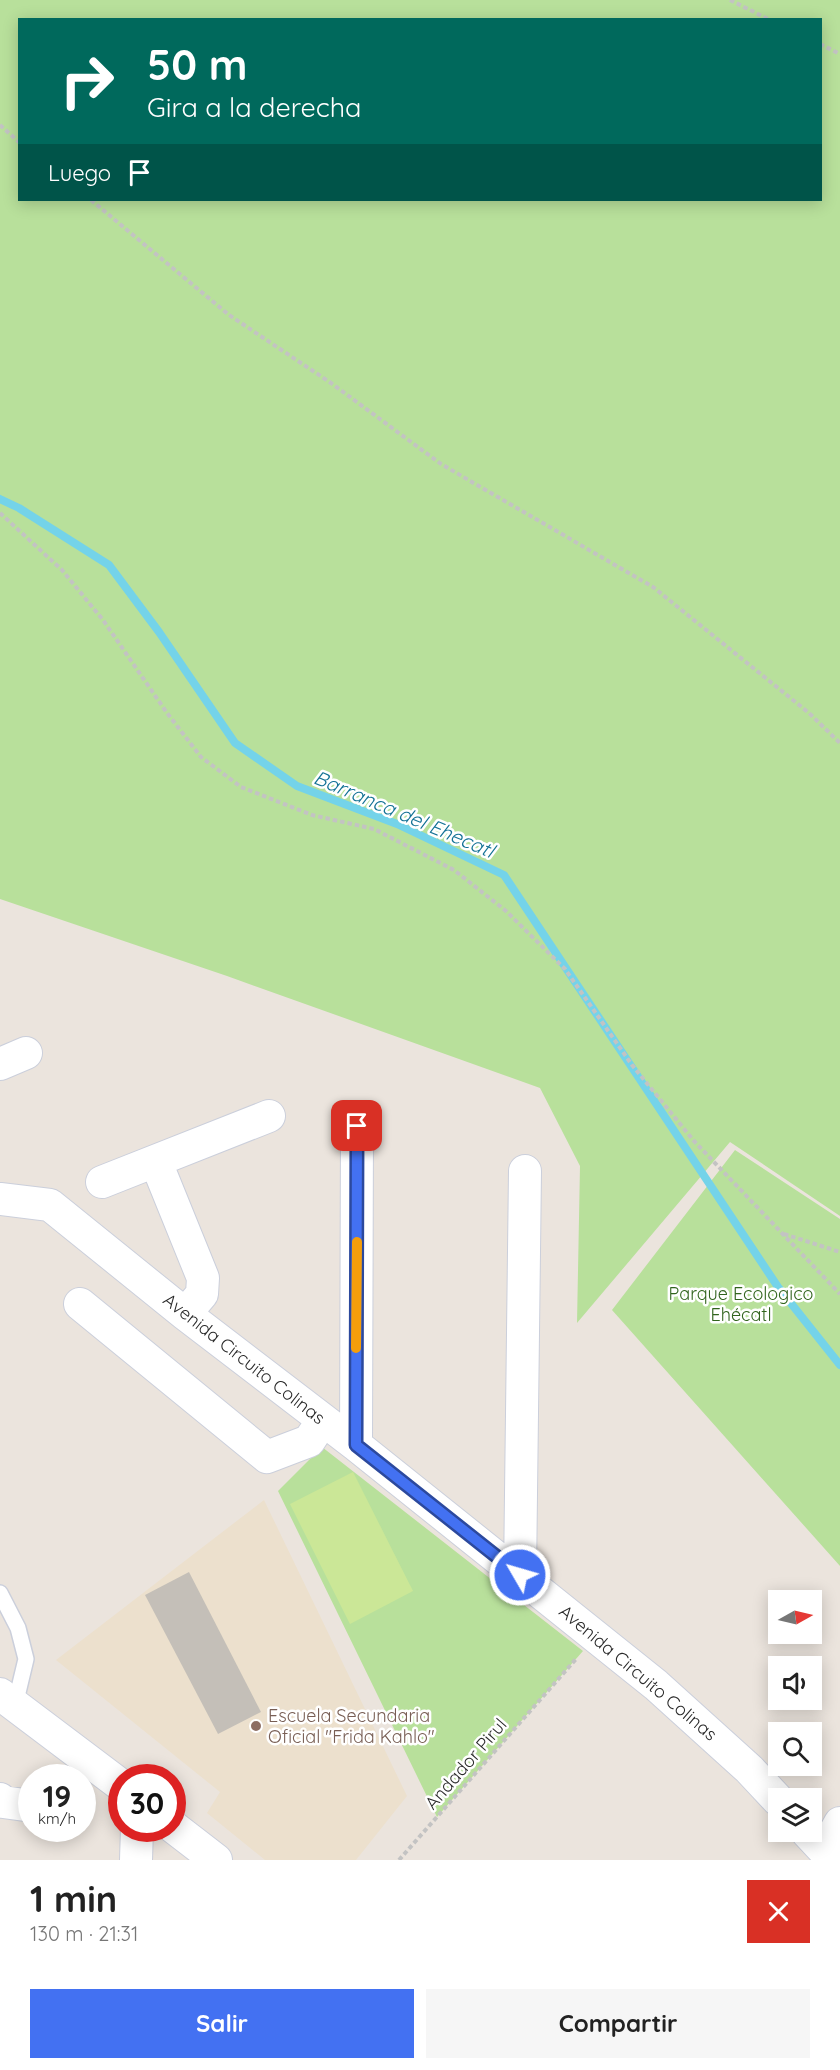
<!DOCTYPE html>
<html lang="es">
<head>
<meta charset="utf-8">
<style>
  :root { --surface:#fff; --page:#f6f6f6; --text:#222; --muted:#767676; --accent:#4371f2 }
  body { margin:0; font-family:Quicksand,sans-serif; background:var(--page); color:var(--text); height:100vh; display:flex; flex-direction:column; font-size:22px; white-space:nowrap }
  * { box-sizing:border-box; margin:0 }
  p { font-size:20px; color:var(--muted) }
  .icon { flex:none; width:33px; height:33px; fill:none; stroke:currentColor; stroke-width:2; stroke-linecap:round; stroke-linejoin:round }
  .map { position:relative; height:1860px; overflow:hidden }
  .panel { display:flex; flex-direction:column; background:var(--surface); flex:1 }
  .panel>* { flex:none }
  .guide { position:absolute; left:18px; top:18px; width:804px; height:183px; border-radius:0px; box-shadow:0 3px 15px #0003; background:#00695c; color:#fff; overflow:hidden }
  .needle { width:39px; rotate:82deg }
  .tools { position:absolute; left:768px; top:1590px; display:grid; gap:12px }
  .tools a { display:grid; place-items:center; width:54px; height:54px; border-radius:0px; background:var(--surface); box-shadow:0 3px 15px #0003; font-size:30px }
  .speed { position:absolute; left:18px; top:1764px; display:flex; gap:12px; font-size:30px; font-weight:700; text-align:center }
  .speed>* { display:grid; place-content:center; width:78px; height:78px; border-radius:50%; background:var(--surface); box-shadow:0 3px 15px #0003; line-height:1 }
  .speed small { font-size:15px; font-weight:400 }
  .speed .limit { border:9px solid #d22; background:#fff; color:#111 }
  .pin { position:absolute; display:grid; place-items:center; width:51px; height:51px; color:#fff; margin:-26px; border-radius:12px; box-shadow:0 3px 9px #0006 }
  .me { position:absolute; width:66px; margin:-33px; rotate:308deg; stroke-linejoin:round; filter:drop-shadow(0 0 4px #0008) }
  .turn { display:flex; align-items:center; gap:21px; height:126px; padding:0 30px; font-size:27px }
  .turn .icon { width:78px; height:78px; stroke-width:2.5 }
  .turn b { display:block; font-size:42px; line-height:51px }
  .then { display:flex; align-items:center; height:57px; padding:0 30px; background:#0003; gap:12px; font-size:22px }
  .round { display:grid; place-items:center; flex:none; width:63px; height:63px; border-radius:0px; background:var(--page) }
  .headline { display:flex; align-items:center; justify-content:space-between; height:102px; padding:0 30px }
  h1 { font-size:36px; font-weight:700; line-height:45px }
  .primary-button { display:flex; gap:12px; margin-top:auto; padding:12px 30px }
  .primary-button a { flex:1; height:69px; border-radius:0px; background:var(--accent); color:#fff; font-size:24px; font-weight:700; line-height:69px; text-align:center }
  .primary-button a+a { background:var(--page); color:var(--text) }
  .map>svg:first-child { display:block }
  .education { fill:#ece0cd }
  .green { fill:#b8e09b; fill-rule:evenodd }
  .pitch { fill:#cbe797 }
  .lines { fill:none; stroke-linecap:round; stroke-linejoin:round }
  .stream { stroke:#74d3e9; stroke-width:8 }
  .building { fill:#c4bfb8 }
  .lane-casing { stroke:#cbcfdb; stroke-width:18 }
  .street-casing { stroke:#cbcfdb; stroke-width:34 }
  .path { stroke:#c3c3c3; stroke-width:4; stroke-dasharray:4.5 3; stroke-linecap:butt }
  .lane { stroke:#fff; stroke-width:15 }
  .street { stroke:#fff; stroke-width:32 }
  .route-casing { stroke:#2c499d; stroke-width:15 }
  .route { stroke:#4371f2; stroke-width:10 }
  .slow { stroke:#f59e0b; stroke-width:10 }
  .education-dot { fill:#8d6e63; stroke:#fff; stroke-width:2 }
  .labels { text-anchor:middle; stroke-width:5; stroke-linejoin:round; paint-order:stroke }
  .park-label { font-size:18px; fill:#31641d; stroke:#fff }
  .street-label { font-size:18px; fill:#2a2a2a; stroke:#fff }
  .education-label { font-size:18px; fill:#785e54; stroke:#fff; text-anchor:start }
  .water-label { font-size:20px; font-style:italic; fill:#137295; stroke:#fff }
</style>
</head>
<body>
<div class="map">
<svg width="840" height="1860" viewBox="0 0 840 1860">
  <rect width="100%" height="100%" fill="#ebe4dd"/>
  <path class="education" d="M 264,1500 L 407,1796 L 356,1860 L 265,1860 L 207,1813 L 220,1792 L 56,1660 Z"/>
  <path class="green" d="M 0,0 L 840,0 L 840,1216 L 730,1142 L 577,1323 L 580,1166 L 540,1088 L 227,976 L 0,899 ZM 20,20 L 820,20 L 820,200 L 20,200 Z
    M 735,1150 L 840,1219 L 840,1566 L 612,1310 Z
    M 322,1447 L 583,1651 L 437,1817 L 278,1491 Z"/>
  <path class="pitch" d="M 353,1472 L 413,1591 L 350,1624 L 290,1504 Z"/>
  <g class="lines">
    <path class="stream" d="M 0,499 L 19,508 L 109,565 L 159,632 L 235,743 L 297,786 L 397,824 L 504,875 L 778,1287 L 840,1365"/>
  </g>
  <path class="building" d="M 189,1572 L 261,1712 L 218,1734 L 145,1595 Z"/>
  <g class="lines">
    <g class="lane-casing">
      <path id="lane" d="M 0,1593 L 18,1628 L 26,1659 L 15,1705"/>
    </g>
    <g class="street-casing">
      <path id="street" d="M 0,1064 L 26,1053
        M 156,1162 L 203,1278 L 202,1294 L 185,1314
        M 102,1182 L 269,1116
        M 0,1199 L 50,1205 L 185,1314 L 356,1445 L 656,1685 L 749,1769 L 778,1800
        M 80,1304 L 267,1457 L 309,1441 L 323,1420
        M 356,1445 L 357,1127
        M 520,1575 L 525,1171
        M 0,1694 L 122,1786
        M 0,1799 L 3,1802 L 32,1806
        M 172,1826 L 216,1860
        M 807,1832 L 833,1860
        M 825,1850 L 840,1823
        M 136,1860 L 137,1828"/>
    </g>
    <path class="path" d="M 730,0 L 770,20
      M 820,44 L 840,54
      M 0,125 L 20,143
      M 91,200 L 229,315 L 331,383 L 441,464 L 653,587 L 809,713 L 840,743
      M 0,513 L 62,570 L 103,620 L 167,713 L 201,757 L 241,787 L 312,815 L 374,829 L 454,870 L 506,911 L 565,969 L 632,1065 L 694,1141 L 840,1294
      M 784,1234 L 840,1252
      M 399,1860 L 576,1659"/>
    <use href="#lane" class="lane"/>
    <use href="#street" class="street"/>
  </g>
  <g class="lines">
    <g class="route-casing">
      <path id="route" d="M 357,1126 L 356,1445 L 520,1575"/>
    </g>
    <use href="#route" class="route"/>
    <path class="slow" d="M 356,1348 L 357,1242"/>
  </g>
  <circle class="education-dot" cx="256" cy="1726" r="6"/>
  <g class="labels">
    <g class="park-label">
      <text x="741" y="1300">Parque Ecologico<tspan x="741" dy="21">Ehécatl</tspan></text>
    </g>
    <g class="street-label">
      <text transform="translate(244 1359) rotate(38)" y="6">Avenida Circuito Colinas</text>
      <text transform="translate(638 1673) rotate(40)" y="6">Avenida Circuito Colinas</text>
      <text transform="translate(466 1764) rotate(-49)" y="6">Andador Pirul</text>
    </g>
    <g class="education-label">
      <text x="268" y="1722">Escuela Secundaria<tspan x="268" dy="21">Oficial "Frida Kahlo"</tspan></text>
    </g>
    <g class="water-label">
      <text transform="translate(404 814) rotate(23)" y="7">Barranca del Ehecatl</text>
    </g>
  </g>
</svg>
<div class="tools">
<a><svg class="needle" viewBox="-14 -14 28 28"><path d="M0-13l5 13h-10z" fill="#e53935"/><path d="M0 13l5-13h-10z" fill="#767676"/></svg></a>
<a><svg class="icon" aria-label="sound" viewBox="0 0 24 24"><path d="M4 9h4l5-4v14l-5-4H4zM17 9q2 3 0 6"/></svg></a>
<a><svg class="icon" aria-label="search" viewBox="0 0 24 24"><circle cx="10" cy="10" r="6"/><path d="M15 15l6 6"/></svg></a>
<a><svg class="icon" aria-label="layers" viewBox="0 0 24 24"><path d="M12 4l9 5-9 5-9-5zM3 14l9 5 9-5"/></svg></a>
</div>
<div class="speed"><div>19<small>km/h</small></div><div class="limit">30</div></div>
<div class="pin" style="left:357px;top:1126px;background:#d93025"><svg class="icon" aria-label="arrive" viewBox="0 0 24 24"><path d="M6 21V4h12l-3 4 3 4H6"/></svg></div>
<svg class="me" style="left:520px;top:1575px" viewBox="-20 -20 40 40"><circle r="17" fill="#4371f2" stroke="#fff" stroke-width="3"/><path d="M0-11L8 9 0 5-8 9z" fill="#fff"/></svg>
<div class="guide">
<div class="turn"><svg class="icon" aria-label="right" viewBox="0 0 24 24"><path d="M7 20v-9h11M14 6l5 5-5 5"/></svg><div><b>50 m</b>Gira a la derecha</div></div>
<div class="then">Luego<svg class="icon" aria-label="arrive" viewBox="0 0 24 24"><path d="M6 21V4h12l-3 4 3 4H6"/></svg></div>
</div>
</div>
<section class="panel">
<div class="headline"><div><h1>1 min</h1><p>130 m · 21:31</p></div><a class="round" style="background:#d93025;color:#fff"><svg class="icon" aria-label="close" viewBox="0 0 24 24"><path d="M6 6l12 12M18 6L6 18"/></svg></a></div>
<div class="primary-button"><a>Salir</a><a>Compartir</a></div>
</section>
</body>
</html>
